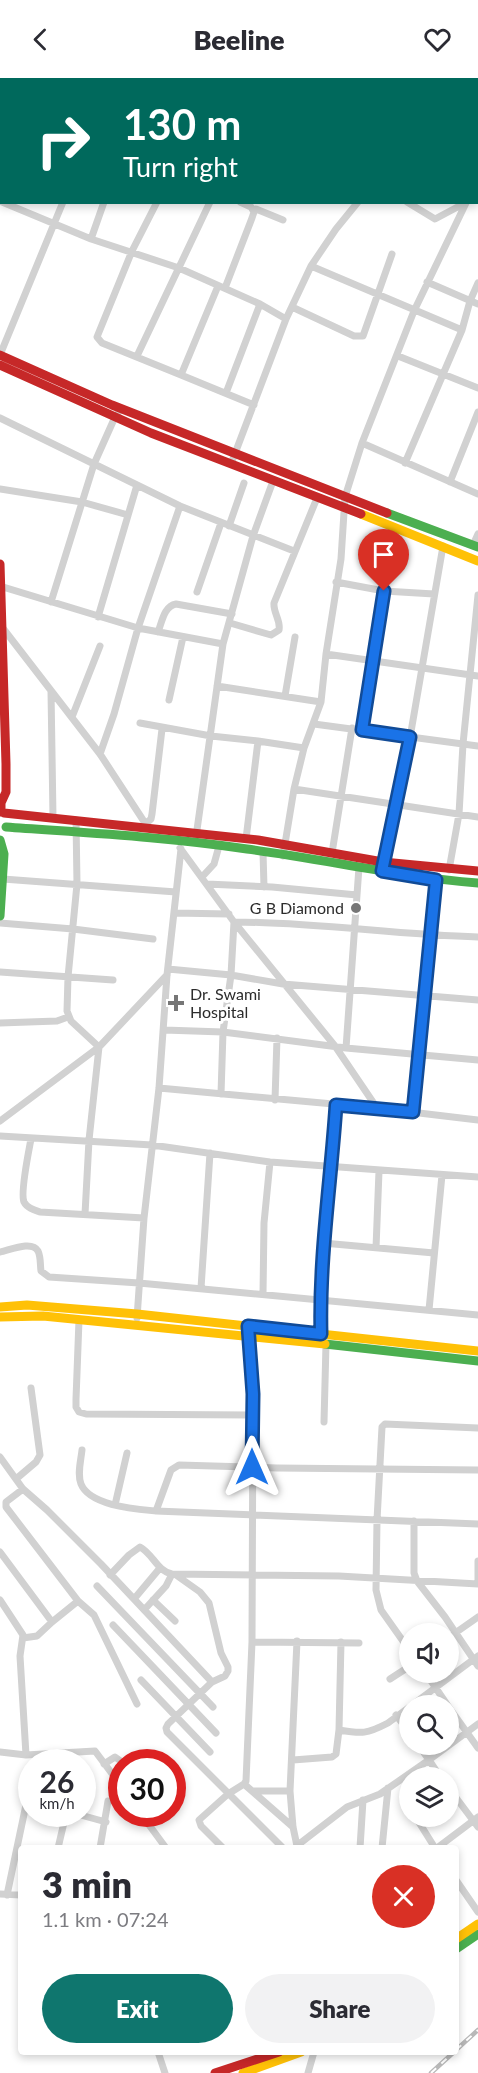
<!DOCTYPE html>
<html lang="en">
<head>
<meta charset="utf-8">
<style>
  :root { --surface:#fff; --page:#f2f2f3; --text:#2b2b33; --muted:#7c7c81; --accent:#0f766e }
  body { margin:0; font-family:Lato,sans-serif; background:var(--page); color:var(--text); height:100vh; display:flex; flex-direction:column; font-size:22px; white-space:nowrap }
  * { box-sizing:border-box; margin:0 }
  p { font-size:20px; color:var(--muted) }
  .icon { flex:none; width:33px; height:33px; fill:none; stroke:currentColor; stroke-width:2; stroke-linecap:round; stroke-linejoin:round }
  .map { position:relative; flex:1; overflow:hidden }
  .drawer { position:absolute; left:18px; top:1767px; width:441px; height:210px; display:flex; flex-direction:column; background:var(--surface); border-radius:6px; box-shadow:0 3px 9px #0003 }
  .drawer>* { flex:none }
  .top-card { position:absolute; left:0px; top:0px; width:478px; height:126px; box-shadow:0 3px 9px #0003; background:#00695c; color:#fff; overflow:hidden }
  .tools { position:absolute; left:399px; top:1545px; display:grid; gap:12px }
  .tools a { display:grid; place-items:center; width:60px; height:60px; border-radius:50%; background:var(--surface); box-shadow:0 3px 9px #0003; font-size:30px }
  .speed { position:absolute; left:18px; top:1671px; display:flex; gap:12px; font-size:30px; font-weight:700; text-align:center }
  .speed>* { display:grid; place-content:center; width:78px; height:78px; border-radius:50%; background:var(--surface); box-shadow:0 3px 9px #0003; line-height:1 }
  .speed small { font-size:15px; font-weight:400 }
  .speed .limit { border:9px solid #d22; background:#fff; color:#111 }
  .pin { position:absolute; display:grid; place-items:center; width:51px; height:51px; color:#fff; margin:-62px -26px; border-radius:50% 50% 50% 0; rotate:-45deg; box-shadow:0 0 6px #0007 }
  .pin .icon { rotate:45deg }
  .me { position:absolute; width:66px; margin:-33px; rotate:0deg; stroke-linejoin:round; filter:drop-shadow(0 0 4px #0008) }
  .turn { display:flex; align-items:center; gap:21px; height:126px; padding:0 24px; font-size:27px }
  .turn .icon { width:78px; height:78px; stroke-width:2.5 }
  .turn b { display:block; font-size:42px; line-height:51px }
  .round { display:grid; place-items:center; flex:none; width:63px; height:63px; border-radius:32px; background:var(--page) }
  .headline { display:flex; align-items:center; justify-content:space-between; height:102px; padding:0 24px }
  h1 { font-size:36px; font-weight:800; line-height:45px }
  .action { display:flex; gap:12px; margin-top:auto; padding:12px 24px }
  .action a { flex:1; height:69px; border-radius:36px; background:var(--accent); color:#fff; font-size:24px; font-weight:800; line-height:69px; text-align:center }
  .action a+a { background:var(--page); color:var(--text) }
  header { display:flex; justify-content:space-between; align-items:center; height:78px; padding:0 24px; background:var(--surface); font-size:27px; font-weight:800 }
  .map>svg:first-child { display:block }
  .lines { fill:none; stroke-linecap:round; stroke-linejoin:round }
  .street { stroke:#d1d1d1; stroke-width:7 }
  .fast { stroke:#4caf50; stroke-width:9 }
  .slow { stroke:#ffc107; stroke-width:9 }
  .jam { stroke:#c62828; stroke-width:9 }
  .rail-casing { stroke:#b8b8b8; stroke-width:4.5 }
  .rail { stroke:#fff; stroke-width:2; stroke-dasharray:7; stroke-linecap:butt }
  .route-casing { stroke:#114b97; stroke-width:15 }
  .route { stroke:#1a73e8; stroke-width:10 }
  .poi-dot { fill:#767676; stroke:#fff; stroke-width:2 }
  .labels { text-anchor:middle; stroke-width:6; stroke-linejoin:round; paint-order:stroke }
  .poi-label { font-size:16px; fill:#2c2c2c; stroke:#fff; text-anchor:end }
</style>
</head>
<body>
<header><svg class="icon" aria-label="back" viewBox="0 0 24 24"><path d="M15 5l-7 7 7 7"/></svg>Beeline<svg class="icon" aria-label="heart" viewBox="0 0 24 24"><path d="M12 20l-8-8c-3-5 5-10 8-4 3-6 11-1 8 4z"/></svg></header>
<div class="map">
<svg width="478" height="1995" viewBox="0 0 478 1995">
  <rect width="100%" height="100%" fill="#fff"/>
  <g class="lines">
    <path class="street" d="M 362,0 L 364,2
      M 370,0 L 370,2
      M 0,1 L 2,2
      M 28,2 L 28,0
      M 65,2 L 66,0
      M 110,2 L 111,0
      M 149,2 L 149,0
      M 346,2 L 348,0
      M 394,2 L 396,0
      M 0,77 L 2,77
      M 477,90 L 478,91
      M 477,118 L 478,117
      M 2,124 L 91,161 L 179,190 L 260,226 L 286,241
      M 157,124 L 132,173 L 97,259 L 102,265 L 181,297
      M 407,124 L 435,141 L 465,125
      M 256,131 L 283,142
      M 91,161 L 104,124
      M 311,188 L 462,252
      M 427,204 L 478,226
      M 218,208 L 181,297 L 254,327
      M 225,210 L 252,140 L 254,134 L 251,129 L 240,124
      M 292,229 L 354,258 L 363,258 L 392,176
      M 0,277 L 63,124
      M 137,278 L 210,124
      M 398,278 L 478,310
      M 226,315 L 260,226
      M 0,340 L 180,428 L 294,473
      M 362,365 L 478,416
      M 405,385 L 462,252 L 470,223 L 478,205
      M 231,386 L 286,241 L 311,188 L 336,151 L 358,124
      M 450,404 L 478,334
      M 0,411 L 82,424 L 128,437
      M 229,448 L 244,405
      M 473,467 L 478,456
      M 336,504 L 384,513 L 434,516
      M 0,508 L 138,550 L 223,566
      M 197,514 L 221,445
      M 51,524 L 94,386 L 115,339 L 121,331
      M 98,539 L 137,407
      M 230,545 L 271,557 L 279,552 C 281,542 273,535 274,525 L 317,420
      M 2,549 L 100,676 L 145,745
      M 158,554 C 162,544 164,528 176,526 L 232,536
      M 326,576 L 478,598
      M 217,608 L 321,624
      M 51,613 L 53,739
      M 285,618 L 295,559
      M 169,622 L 183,559
      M 72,639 L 100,568
      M 140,645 L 211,658 L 258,663 L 246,761
      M 314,646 L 478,668
      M 362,652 L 384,513
      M 258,663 L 304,670
      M 100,676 L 114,636 L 138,550 L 180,428
      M 294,711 L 478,739
      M 76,742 L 77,806 L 68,899 L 67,933 L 71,943 L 99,969 L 89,1062 L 85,1136
      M 143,748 L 151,741 L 152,736 L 162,651
      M 196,759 L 223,566 L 253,458 L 273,403
      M 180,770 L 234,844 L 335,968 L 377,1030
      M 263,774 L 264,809
      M 332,775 L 352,650
      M 283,778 L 294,711 L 304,670 L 321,624 L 326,576 L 341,481 L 345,419 L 362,365 L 414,233 L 466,125
      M 383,786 L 407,677 L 443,468
      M 449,792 L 459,736 L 463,666 L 478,517
      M 202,799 L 214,786 L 219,768
      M 3,801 L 176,814
      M 207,806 L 272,809 L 357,817
      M 174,835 L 229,836
      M 0,845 L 73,851 L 153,861
      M 478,859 C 396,857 315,844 234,844 L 231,897 L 283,906 L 478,922
      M 168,891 L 231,897 L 223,954 L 221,1016
      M 0,894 L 113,902
      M 0,945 L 57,943 L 68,939
      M 164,952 L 223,954 L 346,970 L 478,982
      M 346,970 L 359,789
      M 159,1010 L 377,1030 L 478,1042
      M 275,1022 L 277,960
      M 413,1034 L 436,802
      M 0,1043 L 99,969 L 167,897
      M 0,1058 L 152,1067 L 270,1084 L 478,1099
      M 31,1061 C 29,1072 20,1115 24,1124 C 27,1130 34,1132 40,1134 L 144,1140
      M 323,1165 L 434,1175
      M 376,1170 L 379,1093
      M 0,1174 C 10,1172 32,1162 38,1173 C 41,1179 40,1187 41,1193 L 49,1199 L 139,1205 L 478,1237
      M 201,1210 L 210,1075
      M 263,1216 L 264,1145 L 270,1084
      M 429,1232 L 442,1097
      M 137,1240 L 144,1140 L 159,1010 L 167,897 L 181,771
      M 79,1242 L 76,1321 L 76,1329 L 79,1334 L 86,1336 L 252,1337
      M 249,1254 L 253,1316 L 252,1564 L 359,1565
      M 321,1256 C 319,1179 331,1103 336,1027
      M 324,1344 L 326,1266
      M 82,1372 C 81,1382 77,1396 81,1406 C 90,1428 136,1431 156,1433 L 478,1446
      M 0,1379 L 23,1411 L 47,1432 L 101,1486 L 212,1604
      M 16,1401 L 36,1384 L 40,1377 L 31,1310
      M 115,1427 L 127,1375
      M 156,1433 L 171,1392 L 179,1387 L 277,1390 L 478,1392
      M 414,1443 L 414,1495 L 417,1503 L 445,1539 L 478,1588
      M 0,1474 L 52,1544 L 78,1523 L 6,1429 L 6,1424 L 23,1411
      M 478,1483 L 478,1506
      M 110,1497 L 129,1477 L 140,1469 C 153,1476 157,1493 172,1496 L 339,1498 L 478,1506
      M 176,1497 L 200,1514 L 209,1525 L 221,1575 L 228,1589 L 228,1593 L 225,1598 L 212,1604 L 168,1646 L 166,1650 L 167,1654 L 283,1770
      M 97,1508 L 213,1629
      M 134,1521 L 160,1490
      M 0,1522 L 23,1557 L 20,1578 L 26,1677
      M 153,1522 L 175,1543
      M 78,1523 L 94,1537 L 137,1626
      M 144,1532 L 166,1508 L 172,1496
      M 113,1547 L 216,1655
      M 23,1560 L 37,1558 L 52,1544
      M 448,1560 L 478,1539
      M 297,1563 L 290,1713 L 293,1749 L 297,1768
      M 410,1573 L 381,1532 L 376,1512 L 377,1442 L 382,1349 L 385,1346 L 478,1350
      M 425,1594 L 448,1628
      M 390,1601 L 410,1588
      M 141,1602 L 210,1674
      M 448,1628 L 478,1670
      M 396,1637 L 410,1655
      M 339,1652 C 362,1656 367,1656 388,1645 L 478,1578
      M 0,1674 L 26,1677 L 95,1673 L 122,1709
      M 293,1682 L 332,1679 L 336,1676 L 339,1652 L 341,1564
      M 104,1686 L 115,1679 L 122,1684
      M 441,1700 L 429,1682 L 478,1646
      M 244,1706 L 293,1749
      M 448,1709 L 478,1749
      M 253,1713 L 290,1713
      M 410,1720 L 408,1723 L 410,1730
      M 27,1722 L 32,1703
      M 77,1736 L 106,1744
      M 141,1736 L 166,1770
      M 415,1738 L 435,1770
      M 148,1745 L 158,1736
      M 58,1770 L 66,1736
      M 100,1770 L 108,1723
      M 223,1770 L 201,1748 L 199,1742 L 228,1716 L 244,1706 L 246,1703 L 252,1564
      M 294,1770 L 347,1729 L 380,1716 L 429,1682 L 418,1666
      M 360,1770 L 363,1722
      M 382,1770 L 388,1710
      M 437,1770 L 478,1739
      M 456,1802 L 478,1834
      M 0,1816 L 21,1817
      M 7,1817 L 27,1722 L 32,1723
      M 158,1974 L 165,1995
      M 308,1995 L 314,1974"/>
    <path class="fast" d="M 387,435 L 478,469
      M 6,749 C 87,755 167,759 247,771 C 324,781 400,799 478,805
      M 0,762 L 4,776 L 0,838
      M 325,1266 L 478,1283
      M 456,1871 L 478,1856"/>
    <path class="slow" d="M 361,436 L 478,483
      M 0,1229 L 27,1227 L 137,1236 L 478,1273
      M 0,1239 L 43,1238 L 325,1266
      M 456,1861 L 478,1846
      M 243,1995 L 301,1974"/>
    <path class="jam" d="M 0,277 L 112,327 L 387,435
      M 0,287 L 151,355 L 361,436
      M 0,486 L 6,686 L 6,714 L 1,725 L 1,734
      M 4,735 L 258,762 L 383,784 L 478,793
      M 215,1995 L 279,1974"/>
    <g class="rail-casing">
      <path id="rail" d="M 456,1972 L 478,1952
        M 431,1995 L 454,1974"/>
    </g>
    <use href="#rail" class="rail"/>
  </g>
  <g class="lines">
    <g class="route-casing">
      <path id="route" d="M 252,1389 L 253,1316 L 248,1248 L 321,1256 C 319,1179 331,1103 336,1027 L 413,1034 L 436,802 L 382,793 L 410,659 L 362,652 L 384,513"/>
    </g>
    <use href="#route" class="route"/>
  </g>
  <g class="poi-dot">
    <circle cx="356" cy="830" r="6"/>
    <path d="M173 916h6v6h6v6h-6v6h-6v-6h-6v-6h6z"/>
  </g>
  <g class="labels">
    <g class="poi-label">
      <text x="344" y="836">G B Diamond</text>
      <text x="190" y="922" text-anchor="start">Dr. Swami<tspan x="190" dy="18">Hospital</tspan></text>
    </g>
  </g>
</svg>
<div class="tools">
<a><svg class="icon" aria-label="sound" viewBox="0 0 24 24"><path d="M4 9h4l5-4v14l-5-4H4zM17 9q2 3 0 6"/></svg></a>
<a><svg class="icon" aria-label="search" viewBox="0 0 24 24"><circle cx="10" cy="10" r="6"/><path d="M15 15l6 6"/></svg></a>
<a><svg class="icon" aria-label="layers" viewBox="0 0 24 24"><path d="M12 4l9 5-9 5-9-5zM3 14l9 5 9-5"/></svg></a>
</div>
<div class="speed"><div>26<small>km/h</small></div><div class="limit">30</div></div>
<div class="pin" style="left:384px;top:513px;background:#d93025"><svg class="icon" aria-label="arrive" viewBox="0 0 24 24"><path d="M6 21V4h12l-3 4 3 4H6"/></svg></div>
<svg class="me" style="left:252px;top:1389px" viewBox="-20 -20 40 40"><path d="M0-17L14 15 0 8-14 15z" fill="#1a73e8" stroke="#fff" stroke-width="4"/></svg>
<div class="top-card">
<div class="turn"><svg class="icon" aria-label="right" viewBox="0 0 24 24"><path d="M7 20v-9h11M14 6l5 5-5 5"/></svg><div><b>130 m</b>Turn right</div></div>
</div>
<section class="drawer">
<div class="headline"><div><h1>3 min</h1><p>1.1 km · 07:24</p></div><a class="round" style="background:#d93025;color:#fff"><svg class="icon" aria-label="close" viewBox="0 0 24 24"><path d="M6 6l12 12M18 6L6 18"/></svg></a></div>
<div class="action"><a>Exit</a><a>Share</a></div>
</section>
</div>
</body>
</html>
